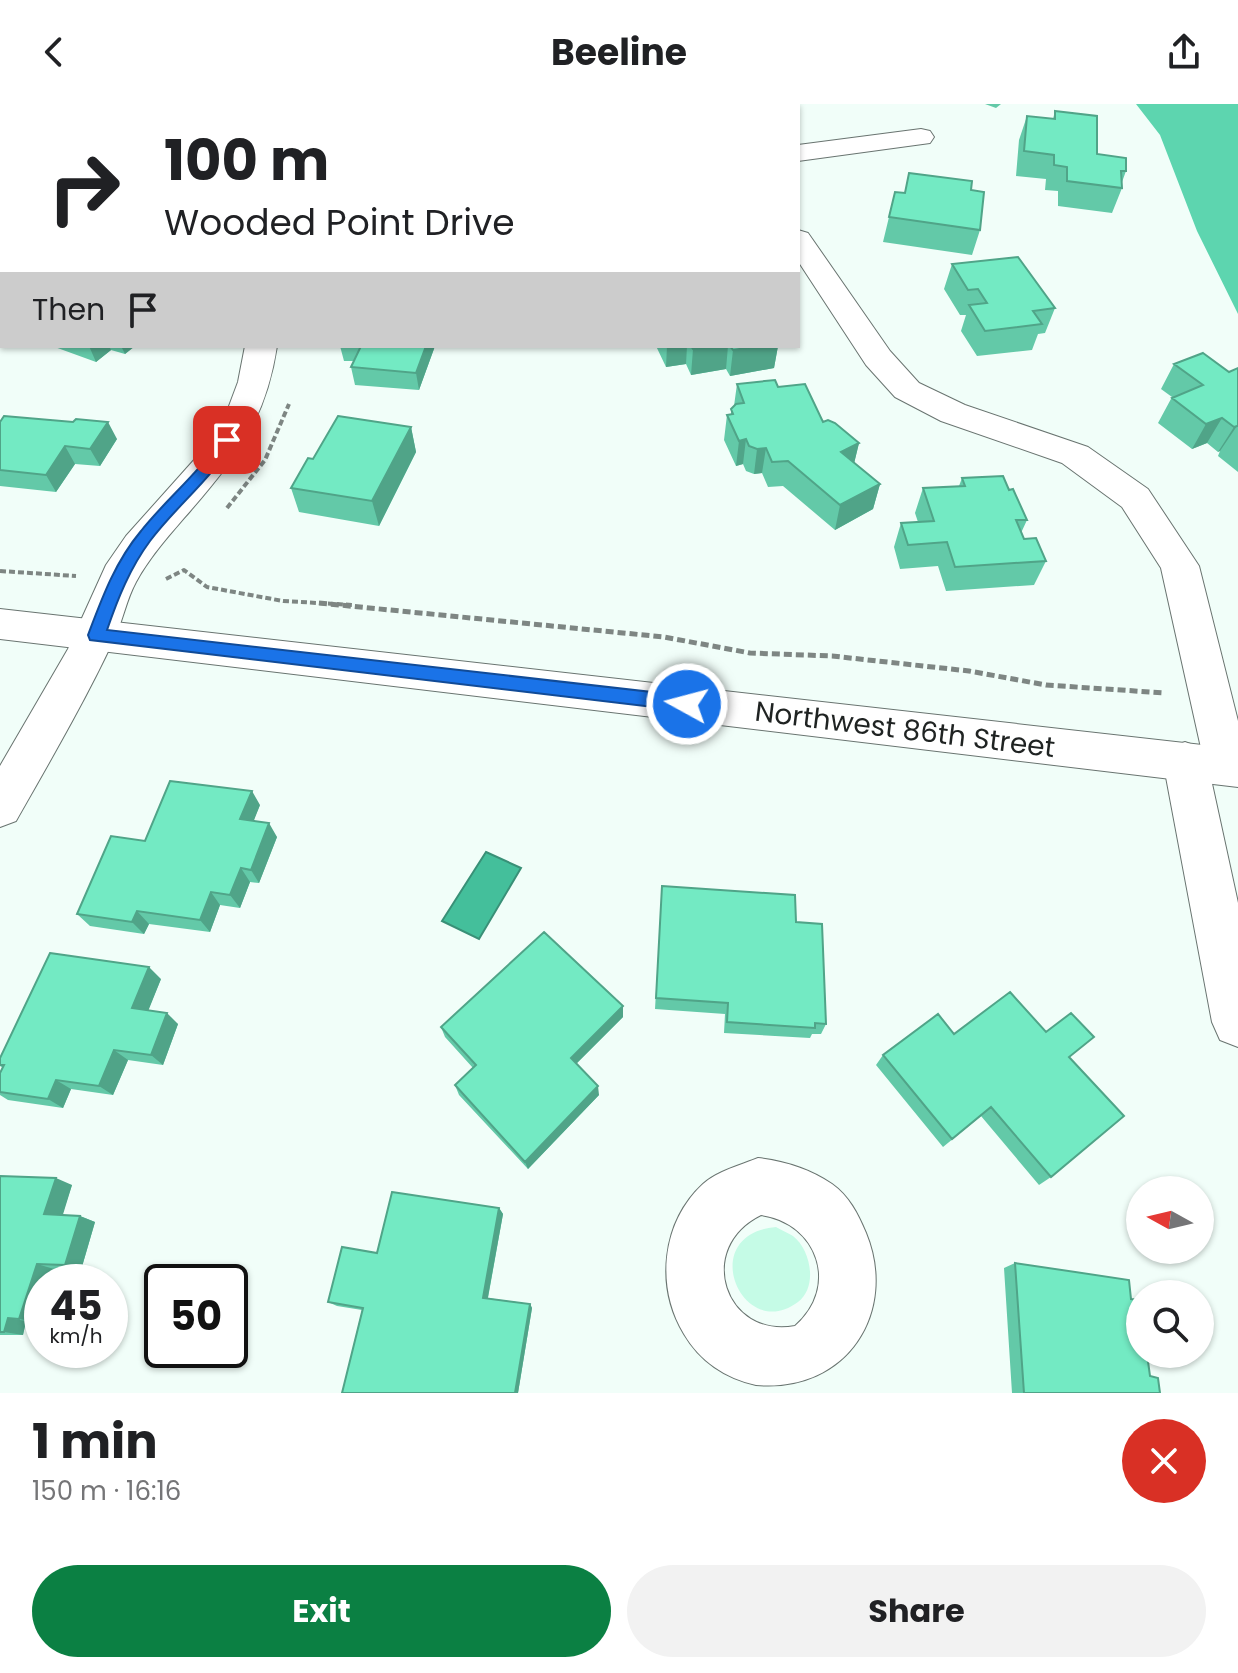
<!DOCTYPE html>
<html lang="en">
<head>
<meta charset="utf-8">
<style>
  :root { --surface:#fff; --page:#f2f2f2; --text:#202124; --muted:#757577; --accent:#0b8043 }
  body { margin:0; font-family:Poppins,sans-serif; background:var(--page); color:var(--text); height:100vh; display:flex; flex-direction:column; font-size:30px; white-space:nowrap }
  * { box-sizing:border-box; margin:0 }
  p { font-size:26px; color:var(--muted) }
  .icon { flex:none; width:44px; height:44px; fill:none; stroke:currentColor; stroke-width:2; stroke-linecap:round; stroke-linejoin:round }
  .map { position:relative; height:1289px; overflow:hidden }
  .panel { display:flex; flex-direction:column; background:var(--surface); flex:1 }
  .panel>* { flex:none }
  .banner { position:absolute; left:0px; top:0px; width:800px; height:244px; box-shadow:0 2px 6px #0004; background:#fff; color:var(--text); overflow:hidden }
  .needle { width:52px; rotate:278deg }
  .fabs { position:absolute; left:1126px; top:1072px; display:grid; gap:16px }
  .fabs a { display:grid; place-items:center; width:88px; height:88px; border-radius:50%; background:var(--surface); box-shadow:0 2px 6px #0004; font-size:40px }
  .speed { position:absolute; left:24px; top:1160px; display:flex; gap:16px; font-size:40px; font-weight:700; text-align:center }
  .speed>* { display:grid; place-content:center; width:104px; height:104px; border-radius:50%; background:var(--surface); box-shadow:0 2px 6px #0004; line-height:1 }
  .speed small { font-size:20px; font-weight:400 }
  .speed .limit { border:4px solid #111; border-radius:12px; background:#fff; color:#111 }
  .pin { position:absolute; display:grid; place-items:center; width:68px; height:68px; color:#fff; margin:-34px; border-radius:16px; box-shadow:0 4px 12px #0006 }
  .me { position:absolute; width:88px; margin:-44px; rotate:277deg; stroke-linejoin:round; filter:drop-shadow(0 0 6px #0008) }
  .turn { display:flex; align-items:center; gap:28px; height:168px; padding:0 32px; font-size:36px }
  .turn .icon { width:104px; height:104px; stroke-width:2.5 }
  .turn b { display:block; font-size:56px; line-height:68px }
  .then { display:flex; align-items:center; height:76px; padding:0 32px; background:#0003; gap:16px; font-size:30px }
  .round { display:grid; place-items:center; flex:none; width:84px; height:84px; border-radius:42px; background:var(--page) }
  .summary { display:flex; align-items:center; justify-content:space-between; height:136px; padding:0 32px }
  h1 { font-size:48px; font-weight:700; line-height:60px }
  .cta { display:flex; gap:16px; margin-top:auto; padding:16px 32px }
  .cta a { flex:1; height:92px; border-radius:48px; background:var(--accent); color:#fff; font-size:32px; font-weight:700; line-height:92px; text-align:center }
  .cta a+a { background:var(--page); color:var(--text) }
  header { display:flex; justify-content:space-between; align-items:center; height:104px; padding:0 32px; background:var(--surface); font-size:36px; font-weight:700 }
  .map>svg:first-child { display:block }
  .green { fill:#c5fbe6 }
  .forest { fill:#5dd5af }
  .water { fill:#44bf9b; stroke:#399077; stroke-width:2 }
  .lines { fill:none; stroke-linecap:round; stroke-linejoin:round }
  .minor-casing { stroke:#697470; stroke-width:2 }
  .major-casing { stroke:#697470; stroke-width:2 }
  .path-far1 { stroke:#7e8683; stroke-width:4; stroke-dasharray:6 3; stroke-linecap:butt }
  .path { stroke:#7e8683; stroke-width:5; stroke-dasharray:8 4; stroke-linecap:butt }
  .minor { fill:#fff; fill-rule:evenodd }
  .major { fill:#fff; fill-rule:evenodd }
  .wall { fill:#63c9a8 }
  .shaded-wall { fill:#50a488 }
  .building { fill:#73eac3; stroke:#50a488; stroke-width:2 }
  .route { fill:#1a73e8; stroke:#114b97; stroke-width:2 }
  .labels { text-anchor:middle; stroke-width:6; stroke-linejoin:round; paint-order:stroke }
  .street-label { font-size:28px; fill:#1f2322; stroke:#fff }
</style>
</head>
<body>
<header><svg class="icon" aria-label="back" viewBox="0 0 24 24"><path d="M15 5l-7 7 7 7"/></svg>Beeline<svg class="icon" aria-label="share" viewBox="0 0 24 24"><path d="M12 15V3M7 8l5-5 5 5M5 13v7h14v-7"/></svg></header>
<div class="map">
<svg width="1238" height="1289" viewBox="0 0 1238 1289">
  <rect width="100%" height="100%" fill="#f1fef9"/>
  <path class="green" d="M 776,1123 C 781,1126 788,1129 793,1132 C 811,1146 818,1183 798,1198 C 742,1240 695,1130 776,1123 Z"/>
  <path class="forest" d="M 0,0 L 251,0 L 2,2 L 0,57 Z
    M 1136,0 L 1238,0 L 1238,210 L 1197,127 L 1160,31 Z"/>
  <path class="water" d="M 486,748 L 521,764 L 479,835 L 442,817 Z"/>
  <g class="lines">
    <g class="minor-casing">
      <path id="minor" d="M 921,25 L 930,27 L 934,33 L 930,39 L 798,57 L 798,41 Z
        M 798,126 L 808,129 L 890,247 L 919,279 L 965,301 L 1088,343 L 1148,385 L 1199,462 L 1238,617 L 1238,677 L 1227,681 L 1211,675 L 1238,799 L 1238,943 L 1220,936 L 1212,918 L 1163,657 L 1169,644 L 1185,638 L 1201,644 L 1161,464 L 1122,403 L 1062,359 L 941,317 L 895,293 L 866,261 L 798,157 Z
        M 0,163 L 2,163 L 2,181 L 0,181 Z
        M 245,242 L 277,242 C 266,314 238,352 191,406 C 172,428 150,452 136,478 C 126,496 123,517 114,535 C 85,597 50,657 16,717 L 0,723 L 0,662 L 68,545 L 106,461 L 126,432 L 194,356 L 226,310 L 238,278 Z
        M 758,1054 C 784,1057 810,1065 832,1080 C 849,1092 858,1110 866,1129 C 898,1207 848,1289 756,1281 C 725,1274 700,1257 684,1230 C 655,1182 662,1118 703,1080 C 717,1067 741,1061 758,1054 ZM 761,1111 C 818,1119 840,1183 795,1222 C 725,1235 694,1144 761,1111 Z"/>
    </g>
    <g class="major-casing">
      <path id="major" d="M 0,505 L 1238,645 L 1238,683 L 0,535 Z"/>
    </g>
    <path class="path-far1" d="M 227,404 L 265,356 L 289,300
      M 0,467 L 76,472
      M 166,475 L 184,466 L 207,483 L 283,497 L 353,501"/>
    <path class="path" d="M 319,499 L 664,533 L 750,549 L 832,552 L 969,567 L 1046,581 L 1165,589"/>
    <use href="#minor" class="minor"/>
    <use href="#major" class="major"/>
  </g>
  <path class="wall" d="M 508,0 L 608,0 L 608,2 L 508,2 Z
    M 646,0 L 731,0 L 731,2 L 647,2 Z
    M 985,0 L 1001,0 L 996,4 Z
    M 1055,7 L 1097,50 L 1126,67 L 1122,78 L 1122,84 L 1112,109 L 1058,102 L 1058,87 L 1045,86 L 1046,75 L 1016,72 L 1019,36 L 1027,12 L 1053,15 Z
    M 971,86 L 980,126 L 972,151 L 883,138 L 895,88 L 904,89 Z
    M 952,160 L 1055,204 L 1045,229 L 1038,230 L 1032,246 L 977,252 L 961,227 L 966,211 L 960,211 L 944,185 Z
    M 52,242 L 135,242 L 125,250 L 111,246 L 96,258 Z
    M 340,242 L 435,242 L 419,286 L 355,281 L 351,263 L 354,257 L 344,257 Z
    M 656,242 L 778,242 L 774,264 L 730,272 L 726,265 L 691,271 L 686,260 L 666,263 Z
    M 1174,260 L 1229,268 L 1238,264 L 1238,368 L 1218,352 L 1220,347 L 1218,348 L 1207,339 L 1192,345 L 1158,319 L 1172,293 L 1161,285 Z
    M 737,280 L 778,283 L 823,318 L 859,339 L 854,359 L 880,380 L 873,405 L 835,426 L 783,382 L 768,383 L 762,369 L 754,370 L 746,367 L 743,360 L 736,362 L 724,336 L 727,311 L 731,310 L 731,305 L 734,302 Z
    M 0,318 L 73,318 L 117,335 L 100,362 L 75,360 L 56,388 L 0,382 Z
    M 411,323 L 416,348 L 379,422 L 299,408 L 291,384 L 313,355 Z
    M 962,374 L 1009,386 L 1027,416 L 1021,429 L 1024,435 L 1046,457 L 1034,481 L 946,487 L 938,462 L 900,465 L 894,443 L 901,419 L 918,418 L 915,409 L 923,384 L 959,382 Z
    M 260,701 L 253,717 L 277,733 L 259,779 L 250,778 L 240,804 L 220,801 L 210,828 L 149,820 L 144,830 L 90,822 L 77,810 L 145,737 Z
    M 662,782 L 796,818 L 826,920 L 821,930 L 812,930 L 810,934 L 724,929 L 725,910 L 655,905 Z
    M 161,875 L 148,906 L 178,920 L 163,961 L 128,956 L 113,991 L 71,985 L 63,1004 L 8,996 L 0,991 L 0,969 L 3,964 L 0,962 L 0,954 Z
    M 623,913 L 576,960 L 599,991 L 528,1065 L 459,991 L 455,981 L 473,964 L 445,933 L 441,923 Z
    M 883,951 L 1070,953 L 1051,1073 L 1039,1081 L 981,1012 L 943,1043 L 876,961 Z
    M 0,1072 L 72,1081 L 62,1111 L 80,1112 L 95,1118 L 81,1166 L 54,1165 L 37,1218 L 26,1217 L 23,1231 L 0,1231 Z
    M 499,1104 L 503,1110 L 488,1194 L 530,1200 L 532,1204 L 518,1289 L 342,1289 L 362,1206 L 337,1202 L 328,1198 L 377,1149 Z
    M 1015,1159 L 1131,1195 L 1150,1272 L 1160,1289 L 1012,1289 L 1004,1164 Z"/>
  <path class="shaded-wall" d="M 399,0 L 449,0 L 449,2 L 391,2 Z
    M 574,0 L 608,0 L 608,2 L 574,2 Z
    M 650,0 L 676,0 L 676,2 L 650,2 Z
    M 686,0 L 731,0 L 731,2 L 686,2 Z
    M 89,242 L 109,242 L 111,246 L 96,258 Z
    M 121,242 L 135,242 L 125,250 Z
    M 426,242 L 435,242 L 419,286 L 416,269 Z
    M 667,242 L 687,242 L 686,260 L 666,263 Z
    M 712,242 L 728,242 L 726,265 L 691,271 L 693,245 Z
    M 759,242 L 778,242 L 774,264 L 730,272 L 733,246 Z
    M 1222,314 L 1207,339 L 1192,345 L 1206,320 Z
    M 108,318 L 117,335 L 100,362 L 90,345 Z
    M 1237,322 L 1220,347 L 1218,348 L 1234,323 Z
    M 411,323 L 416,348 L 379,422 L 372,397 Z
    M 746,335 L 743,360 L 736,362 L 739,337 Z
    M 859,339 L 853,364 L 841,348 Z
    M 65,342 L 75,360 L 56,388 L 46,371 Z
    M 766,344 L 762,369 L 754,370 L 757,345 Z
    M 880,380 L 873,405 L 835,426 L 840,401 Z
    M 252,687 L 260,701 L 249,729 L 240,715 Z
    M 269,719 L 277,733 L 259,779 L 251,766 Z
    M 241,764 L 250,778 L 240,804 L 230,791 Z
    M 211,788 L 220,801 L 210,828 L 200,816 Z
    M 137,807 L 149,820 L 144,830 L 132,818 Z
    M 149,863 L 161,875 L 145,915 L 132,904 Z
    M 623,902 L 623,913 L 572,964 L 571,954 Z
    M 167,909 L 178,920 L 163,961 L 151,951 Z
    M 114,946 L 128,956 L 113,991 L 99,982 Z
    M 56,976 L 71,985 L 63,1004 L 48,995 Z
    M 598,982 L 599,991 L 528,1065 L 525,1058 Z
    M 56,1074 L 72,1081 L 61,1117 L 44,1110 Z
    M 499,1104 L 503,1110 L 487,1198 L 483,1194 Z
    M 80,1112 L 95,1118 L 81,1166 L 65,1161 Z
    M 37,1160 L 54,1165 L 50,1178 L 42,1178 L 42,1203 L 37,1218 L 19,1215 Z
    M 530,1200 L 532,1204 L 518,1289 L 515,1289 Z
    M 8,1214 L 26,1217 L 23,1231 L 4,1228 Z"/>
  <path class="building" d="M 258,0 L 287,0 L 293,2 L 252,2 Z
    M 330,0 L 399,0 L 391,2 L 330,2 Z
    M 510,0 L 547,0 L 548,2 L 511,2 Z
    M 1055,7 L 1097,12 L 1097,50 L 1126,54 L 1126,67 L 1121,67 L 1122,84 L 1067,77 L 1067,63 L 1054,61 L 1054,51 L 1024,47 L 1027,12 L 1055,15 Z
    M 909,69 L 972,77 L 971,86 L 984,88 L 980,126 L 889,113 L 895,88 L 905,89 Z
    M 1018,153 L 1055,204 L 1033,207 L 1042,220 L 985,227 L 969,201 L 987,199 L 978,185 L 968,186 L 952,160 Z
    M 361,242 L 426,242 L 416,269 L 351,263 Z
    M 691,242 L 712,242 L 693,245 Z
    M 730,242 L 759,242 L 733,246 Z
    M 1203,249 L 1229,268 L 1238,264 L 1238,322 L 1237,322 L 1234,323 L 1222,314 L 1206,320 L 1172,294 L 1203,281 L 1174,260 Z
    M 775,276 L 778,283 L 805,280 L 823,318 L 828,316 L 835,319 L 859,339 L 841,348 L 880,380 L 840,401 L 788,357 L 772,358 L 766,344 L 757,345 L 749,342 L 746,335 L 739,337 L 727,311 L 733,310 L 731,305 L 736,300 L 744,299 L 737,280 Z
    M 4,312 L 73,318 L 76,315 L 108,318 L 90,345 L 65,342 L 46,371 L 0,366 L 0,318 Z
    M 338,312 L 411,323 L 372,397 L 291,384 L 308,354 L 313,355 Z
    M 1003,372 L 1009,386 L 1013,385 L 1027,416 L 1016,416 L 1024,435 L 1036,434 L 1046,457 L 955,463 L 947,438 L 908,441 L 901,419 L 934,417 L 923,384 L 965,382 L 962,374 Z
    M 170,677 L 252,687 L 240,715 L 269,719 L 251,766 L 241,764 L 230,791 L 211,788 L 200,816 L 137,807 L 132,818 L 77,810 L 111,732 L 145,737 Z
    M 662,782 L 795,791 L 796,818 L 822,820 L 826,920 L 815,919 L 815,924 L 727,918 L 728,899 L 656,894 Z
    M 544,828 L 623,902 L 571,954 L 598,982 L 525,1058 L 455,981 L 476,961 L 441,923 Z
    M 50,849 L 149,863 L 132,904 L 167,909 L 151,951 L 114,946 L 99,982 L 56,976 L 48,995 L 0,988 L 0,969 L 4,961 L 0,961 L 0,954 Z
    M 1010,888 L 1046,928 L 1071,909 L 1094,933 L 1069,953 L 1124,1012 L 1051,1073 L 991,1003 L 952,1035 L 883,951 L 938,910 L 954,930 Z
    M 0,1072 L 56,1074 L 44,1110 L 80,1112 L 65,1161 L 37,1160 L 19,1215 L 8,1214 L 4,1228 L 0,1228 Z
    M 392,1088 L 499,1104 L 483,1194 L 530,1200 L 515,1289 L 342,1289 L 363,1204 L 328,1198 L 342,1143 L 377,1149 Z
    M 1015,1159 L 1129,1176 L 1131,1195 L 1140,1196 L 1140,1250 L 1147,1250 L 1150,1272 L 1158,1274 L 1160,1289 L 1024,1289 Z"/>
  <path class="route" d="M 227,332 L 234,336 C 212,375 177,401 150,437 C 130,464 118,494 107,526 L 687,592 L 696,600 L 693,605 L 687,607 L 90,536 L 88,531 C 102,494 115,458 141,427 C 167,394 200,369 222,333 Z"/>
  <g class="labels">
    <g class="street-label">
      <text transform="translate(905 625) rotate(7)" y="10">Northwest 86th Street</text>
    </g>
  </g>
</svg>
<div class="fabs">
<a><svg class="needle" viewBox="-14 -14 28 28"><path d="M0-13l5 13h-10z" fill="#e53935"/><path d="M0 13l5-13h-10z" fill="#757577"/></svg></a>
<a><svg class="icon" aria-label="search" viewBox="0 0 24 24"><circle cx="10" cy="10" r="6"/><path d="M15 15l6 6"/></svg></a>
</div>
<div class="speed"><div>45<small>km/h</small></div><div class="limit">50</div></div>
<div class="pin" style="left:227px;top:336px;background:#d93025"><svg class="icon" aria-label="arrive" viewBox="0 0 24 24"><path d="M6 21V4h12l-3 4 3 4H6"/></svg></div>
<svg class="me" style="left:687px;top:600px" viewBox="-20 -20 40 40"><circle r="17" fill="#1a73e8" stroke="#fff" stroke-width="3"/><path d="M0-11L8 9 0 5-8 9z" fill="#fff"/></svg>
<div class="banner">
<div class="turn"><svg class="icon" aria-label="right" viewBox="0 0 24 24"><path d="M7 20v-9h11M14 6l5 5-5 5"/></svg><div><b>100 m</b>Wooded Point Drive</div></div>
<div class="then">Then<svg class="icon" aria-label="arrive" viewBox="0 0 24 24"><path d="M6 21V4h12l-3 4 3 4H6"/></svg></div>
</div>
</div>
<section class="panel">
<div class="summary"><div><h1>1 min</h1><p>150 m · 16:16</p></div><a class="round" style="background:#d93025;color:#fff"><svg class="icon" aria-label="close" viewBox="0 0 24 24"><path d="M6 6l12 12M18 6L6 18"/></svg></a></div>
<div class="cta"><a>Exit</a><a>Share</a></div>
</section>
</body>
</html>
